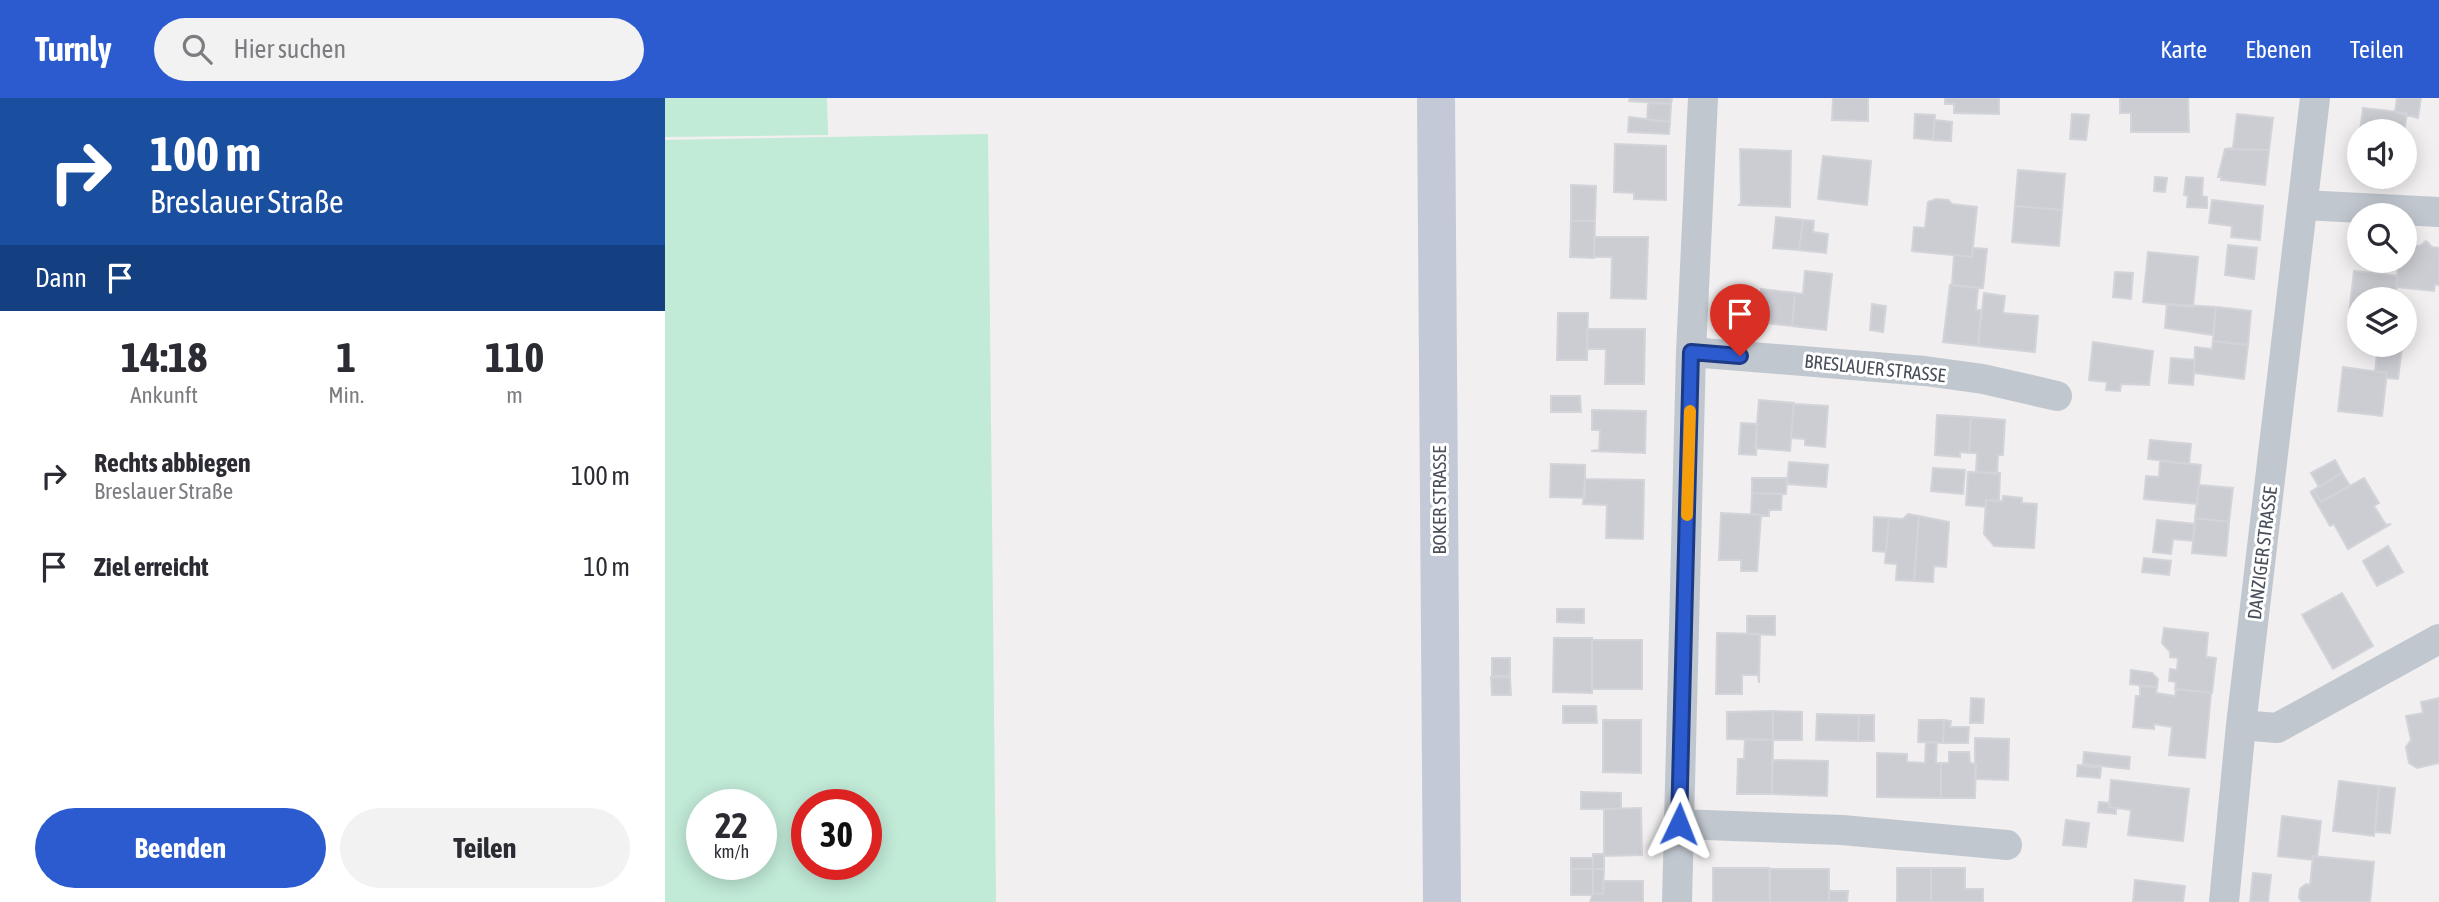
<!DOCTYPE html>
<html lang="de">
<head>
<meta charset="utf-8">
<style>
  :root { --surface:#fff; --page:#f2f2f3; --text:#2b2b33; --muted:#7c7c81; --accent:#2b5bcf }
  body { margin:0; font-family:"Asap Condensed",sans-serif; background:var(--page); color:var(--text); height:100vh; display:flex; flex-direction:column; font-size:26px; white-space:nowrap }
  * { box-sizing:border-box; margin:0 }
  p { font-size:23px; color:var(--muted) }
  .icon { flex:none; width:38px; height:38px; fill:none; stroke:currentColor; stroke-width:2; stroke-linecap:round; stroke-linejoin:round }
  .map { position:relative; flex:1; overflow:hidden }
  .drawer { display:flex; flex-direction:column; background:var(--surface); width:665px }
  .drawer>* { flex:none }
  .top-card { background:#1a4fa0; color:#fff; overflow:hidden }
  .buttons { position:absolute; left:1682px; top:21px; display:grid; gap:14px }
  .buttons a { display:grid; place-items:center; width:70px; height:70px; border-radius:50%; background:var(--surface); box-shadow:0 4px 18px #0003; font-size:35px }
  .speed { position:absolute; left:21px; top:691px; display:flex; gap:14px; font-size:35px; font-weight:700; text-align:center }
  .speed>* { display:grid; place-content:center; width:91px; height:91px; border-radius:50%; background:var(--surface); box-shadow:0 4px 18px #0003; line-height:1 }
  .speed small { font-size:18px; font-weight:400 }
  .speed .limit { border:10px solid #d22; background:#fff; color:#111 }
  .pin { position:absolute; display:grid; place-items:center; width:60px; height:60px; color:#fff; margin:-72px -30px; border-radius:50% 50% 50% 0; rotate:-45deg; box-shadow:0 0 7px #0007 }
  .pin .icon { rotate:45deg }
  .me { position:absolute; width:77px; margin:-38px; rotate:2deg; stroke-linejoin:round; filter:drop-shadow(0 0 5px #0008) }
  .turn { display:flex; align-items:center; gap:24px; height:147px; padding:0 35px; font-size:32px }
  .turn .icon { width:91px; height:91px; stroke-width:2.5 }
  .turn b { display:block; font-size:49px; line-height:60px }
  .then { display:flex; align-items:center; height:66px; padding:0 35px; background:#0003; gap:14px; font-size:26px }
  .eta { display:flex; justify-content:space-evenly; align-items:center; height:119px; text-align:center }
  .eta b { font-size:42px; font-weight:700; line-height:49px }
  .primary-button { display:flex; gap:14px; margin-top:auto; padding:14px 35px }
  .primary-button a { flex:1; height:80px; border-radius:42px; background:var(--accent); color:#fff; font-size:28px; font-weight:700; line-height:80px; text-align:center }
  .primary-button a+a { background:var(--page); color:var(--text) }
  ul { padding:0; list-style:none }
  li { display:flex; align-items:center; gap:21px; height:91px; padding:0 35px }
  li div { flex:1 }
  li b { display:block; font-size:26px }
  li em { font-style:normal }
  header { display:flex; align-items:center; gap:42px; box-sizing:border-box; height:98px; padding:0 35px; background:var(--accent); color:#fff }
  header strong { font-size:33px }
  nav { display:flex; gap:38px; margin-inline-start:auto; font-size:24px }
  .search { width:490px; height:63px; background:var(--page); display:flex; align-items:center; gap:18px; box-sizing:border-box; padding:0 24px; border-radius:38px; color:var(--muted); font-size:26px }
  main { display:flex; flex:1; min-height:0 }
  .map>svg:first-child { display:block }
  .green { fill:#c1ead7; fill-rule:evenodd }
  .building { fill:#cccdd3; stroke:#d3d4da; stroke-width:2 }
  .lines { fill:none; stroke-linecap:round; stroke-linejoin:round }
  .minor { stroke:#c1c7cf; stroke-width:30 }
  .secondary { stroke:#c3c9d6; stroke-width:38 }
  .route-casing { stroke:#1c3b87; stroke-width:18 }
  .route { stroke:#2b5bcf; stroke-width:12 }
  .slow { stroke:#f59e0b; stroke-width:12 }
  .labels { text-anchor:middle; stroke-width:6; stroke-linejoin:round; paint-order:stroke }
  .street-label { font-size:19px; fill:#494f5a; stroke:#fff }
</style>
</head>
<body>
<header>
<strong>Turnly</strong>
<div class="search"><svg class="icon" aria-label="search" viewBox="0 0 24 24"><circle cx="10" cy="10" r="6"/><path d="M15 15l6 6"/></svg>Hier suchen</div>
<nav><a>Karte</a><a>Ebenen</a><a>Teilen</a></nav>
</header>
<main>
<section class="drawer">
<div class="top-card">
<div class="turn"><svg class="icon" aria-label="right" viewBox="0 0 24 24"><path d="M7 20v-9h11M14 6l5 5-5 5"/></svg><div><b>100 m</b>Breslauer Straße</div></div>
<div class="then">Dann<svg class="icon" aria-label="arrive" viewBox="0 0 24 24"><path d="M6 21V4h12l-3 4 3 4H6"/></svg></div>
</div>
<div class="eta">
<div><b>14:18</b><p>Ankunft</p></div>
<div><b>1</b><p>Min.</p></div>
<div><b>110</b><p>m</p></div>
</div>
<ul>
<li><svg class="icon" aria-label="right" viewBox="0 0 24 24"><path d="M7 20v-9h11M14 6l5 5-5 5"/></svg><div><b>Rechts abbiegen</b><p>Breslauer Straße</p></div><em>100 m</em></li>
<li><svg class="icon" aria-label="arrive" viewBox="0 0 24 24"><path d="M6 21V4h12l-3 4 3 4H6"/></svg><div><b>Ziel erreicht</b></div><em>10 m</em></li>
</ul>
<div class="primary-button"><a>Beenden</a><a>Teilen</a></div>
</section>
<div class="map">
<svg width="1774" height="804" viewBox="0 0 1774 804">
  <rect width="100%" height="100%" fill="#f1efef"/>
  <path class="green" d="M 0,0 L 162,0 L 163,37 L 0,39 Z
    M 323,36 L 331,804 L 0,804 L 0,42 ZM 37,707 L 96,707 L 96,766 L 37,766 ZM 142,707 L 201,707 L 201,766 L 142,766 Z"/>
  <path class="building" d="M 965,0 L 1007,0 L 1006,6 L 964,3 Z
    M 1168,0 L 1203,0 L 1203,23 L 1167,22 Z
    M 1280,0 L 1334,0 L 1334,16 L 1289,15 L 1289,6 L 1280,6 Z
    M 1455,0 L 1523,0 L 1524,34 L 1466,34 L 1466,15 L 1455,15 Z
    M 1732,0 L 1756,0 L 1753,20 L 1730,14 Z
    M 983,5 L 1006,6 L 1005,24 L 982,22 Z
    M 1698,10 L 1742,15 L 1739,33 L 1695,33 Z
    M 1250,16 L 1270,17 L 1268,42 L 1249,40 Z
    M 1407,16 L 1424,17 L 1421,42 L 1405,41 Z
    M 1572,16 L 1608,20 L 1604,52 L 1560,51 L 1568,50 Z
    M 964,19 L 1005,24 L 1004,36 L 963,34 Z
    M 1270,22 L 1287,24 L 1286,43 L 1268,42 Z
    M 950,46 L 1001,48 L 1001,102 L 969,101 L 969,95 L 949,94 Z
    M 1075,51 L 1126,53 L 1125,109 L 1074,107 L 1076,105 Z
    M 1560,51 L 1604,52 L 1600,87 L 1556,82 L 1557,79 L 1553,79 Z
    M 1158,58 L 1206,63 L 1202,107 L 1153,101 Z
    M 1353,72 L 1400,76 L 1397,112 L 1350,108 Z
    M 1490,79 L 1502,80 L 1500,94 L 1489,93 Z
    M 1521,79 L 1538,80 L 1537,98 L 1542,99 L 1542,110 L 1522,109 L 1523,98 L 1519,97 Z
    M 906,87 L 931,88 L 930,123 L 906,123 Z
    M 1271,101 L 1283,102 L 1287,106 L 1312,109 L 1307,159 L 1247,153 L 1249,129 L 1260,130 L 1263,104 Z
    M 1547,102 L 1598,108 L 1595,142 L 1566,139 L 1567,128 L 1544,125 Z
    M 1350,108 L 1397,112 L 1394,148 L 1347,144 Z
    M 1111,119 L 1138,122 L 1134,152 L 1108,150 Z
    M 1138,122 L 1149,123 L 1148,134 L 1163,136 L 1161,155 L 1134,152 Z
    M 906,123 L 930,123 L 929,160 L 905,159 Z
    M 929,139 L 983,139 L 981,201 L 946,200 L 947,159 L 929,159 Z
    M 1761,143 L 1767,149 L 1774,150 L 1774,187 L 1770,186 L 1769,193 L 1732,189 L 1733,163 L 1740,163 L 1740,147 L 1755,148 Z
    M 1563,147 L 1592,150 L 1589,181 L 1560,177 Z
    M 1308,150 L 1322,151 L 1318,190 L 1287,187 L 1289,157 L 1307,159 Z
    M 1483,154 L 1533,159 L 1528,209 L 1478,204 Z
    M 1140,173 L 1167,176 L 1161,232 L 1127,228 L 1130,195 L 1138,196 Z
    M 1689,173 L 1733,178 L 1730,201 L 1694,201 L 1694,217 L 1684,216 Z
    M 1450,174 L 1468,175 L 1466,201 L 1448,199 Z
    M 1285,187 L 1313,190 L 1311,212 L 1316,212 L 1313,248 L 1278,244 Z
    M 1096,191 L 1130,195 L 1127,228 L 1092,224 Z
    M 1319,195 L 1340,198 L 1338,215 L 1373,218 L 1370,254 L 1313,248 Z
    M 1207,206 L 1221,208 L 1218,234 L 1205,232 Z
    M 1502,206 L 1551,209 L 1548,237 L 1500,230 Z
    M 1551,209 L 1586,213 L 1583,247 L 1548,243 Z
    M 893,215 L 923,215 L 922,262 L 892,262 Z
    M 922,231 L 980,231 L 979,286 L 940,286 L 941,251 L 922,251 Z
    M 1548,243 L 1583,247 L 1579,281 L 1529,275 L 1530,249 L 1547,251 Z
    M 1428,244 L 1488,253 L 1484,287 L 1456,286 L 1455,293 L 1441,292 L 1442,284 L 1424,282 Z
    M 1713,247 L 1737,249 L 1733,281 L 1721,280 L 1722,275 L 1710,273 Z
    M 1506,260 L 1530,262 L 1528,287 L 1504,285 Z
    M 1678,269 L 1722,275 L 1717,318 L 1673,313 Z
    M 886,298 L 915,298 L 916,314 L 886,314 Z
    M 1094,302 L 1129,305 L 1125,353 L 1090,350 Z
    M 1129,306 L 1163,308 L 1160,349 L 1140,347 L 1140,341 L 1126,340 Z
    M 927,312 L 981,313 L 980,355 L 926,353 L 934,352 L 935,332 L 927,332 Z
    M 1272,317 L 1306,319 L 1304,355 L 1295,354 L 1295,359 L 1270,357 Z
    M 1306,319 L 1340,322 L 1338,357 L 1333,357 L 1332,376 L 1311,374 L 1312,355 L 1304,355 Z
    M 1076,325 L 1092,326 L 1091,357 L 1074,356 Z
    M 1485,342 L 1526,346 L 1524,366 L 1483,361 Z
    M 1670,362 L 1677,375 L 1654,389 L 1646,375 Z
    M 1495,363 L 1536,367 L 1532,406 L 1479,401 L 1481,378 L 1494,379 Z
    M 1124,364 L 1163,367 L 1161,389 L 1122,386 Z
    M 886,366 L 920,367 L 920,400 L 885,399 Z
    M 1268,370 L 1300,372 L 1298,396 L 1266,393 Z
    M 1303,374 L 1335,375 L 1334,403 L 1321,402 L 1321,409 L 1301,407 Z
    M 1677,375 L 1685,388 L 1656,404 L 1649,392 L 1645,394 Z
    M 1087,380 L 1122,380 L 1121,396 L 1087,395 Z
    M 1699,380 L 1714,405 L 1709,408 L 1721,427 L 1726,426 L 1683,451 L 1669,426 L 1665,428 L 1646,395 L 1649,392 L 1656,404 Z
    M 920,381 L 979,382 L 978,441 L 941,440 L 942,407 L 918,406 Z
    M 1534,387 L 1568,390 L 1564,424 L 1530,420 Z
    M 1087,395 L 1117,396 L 1116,412 L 1104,412 L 1104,418 L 1086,416 Z
    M 1338,398 L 1357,400 L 1357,405 L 1372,406 L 1369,450 L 1329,448 L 1319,436 L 1321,402 L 1338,403 Z
    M 1056,415 L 1096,417 L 1092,473 L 1076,473 L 1076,462 L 1054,462 Z
    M 1243,416 L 1254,418 L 1249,483 L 1231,482 L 1232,466 L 1220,465 L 1224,420 L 1238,421 Z
    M 1254,418 L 1284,424 L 1281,469 L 1269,468 L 1268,484 L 1249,483 Z
    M 1209,419 L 1224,420 L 1221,454 L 1208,453 Z
    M 1530,420 L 1564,424 L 1561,458 L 1527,455 Z
    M 1492,422 L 1530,426 L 1528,443 L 1508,441 L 1506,456 L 1488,454 Z
    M 1723,448 L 1738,474 L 1712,488 L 1698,463 Z
    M 1479,460 L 1506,463 L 1504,477 L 1477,474 Z
    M 1677,495 L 1708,548 L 1668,571 L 1637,517 Z
    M 892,511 L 919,511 L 919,525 L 892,524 Z
    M 1082,518 L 1110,518 L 1110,537 L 1082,536 Z
    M 1499,530 L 1543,535 L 1541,559 L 1551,560 L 1547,595 L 1510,591 L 1511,584 L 1504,583 L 1505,571 L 1512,572 L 1513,560 L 1505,559 L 1505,554 L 1497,545 Z
    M 1052,535 L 1095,536 L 1094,585 L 1093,577 L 1077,577 L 1077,596 L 1051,596 Z
    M 889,540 L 927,540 L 927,595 L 888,594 Z
    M 927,542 L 977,542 L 977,591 L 927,591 Z
    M 827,560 L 845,560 L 845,578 L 827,578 Z
    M 1466,572 L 1487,575 L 1493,581 L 1492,589 L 1465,586 Z
    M 826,579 L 845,579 L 846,597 L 827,597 Z
    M 1475,588 L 1492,589 L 1491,595 L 1510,598 L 1511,591 L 1546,595 L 1540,660 L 1504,657 L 1507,629 L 1489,626 L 1489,631 L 1468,629 L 1471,598 L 1475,598 Z
    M 1306,600 L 1319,601 L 1318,625 L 1305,625 Z
    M 1774,600 L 1774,665 L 1752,670 L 1744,665 L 1741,649 L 1746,642 L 1741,618 L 1758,615 L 1756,604 Z
    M 898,608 L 931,608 L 932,625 L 898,625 Z
    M 1108,613 L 1137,614 L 1137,642 L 1108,642 Z
    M 1108,613 L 1108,642 L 1062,641 L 1062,614 Z
    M 1152,616 L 1194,617 L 1193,643 L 1151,642 Z
    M 1194,617 L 1209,617 L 1209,643 L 1193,643 Z
    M 938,622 L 976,622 L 976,675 L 938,674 Z
    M 1254,622 L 1279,622 L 1278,645 L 1253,644 Z
    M 1279,622 L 1286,623 L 1285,629 L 1304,629 L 1303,645 L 1278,645 Z
    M 1310,640 L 1344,641 L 1343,682 L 1310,681 Z
    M 1080,641 L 1108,642 L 1107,696 L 1072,696 L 1073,661 L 1079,661 Z
    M 1261,644 L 1272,644 L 1271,665 L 1276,665 L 1276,700 L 1212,699 L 1212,655 L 1242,656 L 1242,664 L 1260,665 Z
    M 1284,654 L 1304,654 L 1305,665 L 1311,666 L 1310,700 L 1276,700 L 1276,665 L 1284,665 Z
    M 1419,654 L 1465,659 L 1464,671 L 1418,666 Z
    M 1107,662 L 1163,663 L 1162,698 L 1107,696 Z
    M 1413,667 L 1436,670 L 1435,680 L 1412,678 Z
    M 1446,682 L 1524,691 L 1518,743 L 1463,737 L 1466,712 L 1444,709 Z
    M 1674,683 L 1714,688 L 1709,738 L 1668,733 Z
    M 1714,688 L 1730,690 L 1725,735 L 1710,734 Z
    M 916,694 L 956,695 L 956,711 L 916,711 Z
    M 1434,704 L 1445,705 L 1444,709 L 1451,710 L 1451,716 L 1433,714 Z
    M 976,710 L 977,757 L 939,758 L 939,711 Z
    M 1617,718 L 1656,723 L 1652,759 L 1648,758 L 1648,762 L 1613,758 Z
    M 1401,722 L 1424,725 L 1421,749 L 1398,747 Z
    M 928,756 L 939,756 L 939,771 L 928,771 Z
    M 1648,758 L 1709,764 L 1705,804 L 1637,804 L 1634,800 L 1635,791 L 1641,786 L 1645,787 Z
    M 906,760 L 928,760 L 928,771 L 906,771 Z
    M 1048,770 L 1104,770 L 1105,804 L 1048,804 Z
    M 1232,770 L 1266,770 L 1266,804 L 1232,804 Z
    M 1266,770 L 1300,770 L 1300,791 L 1318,791 L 1318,804 L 1266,804 Z
    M 906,771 L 928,771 L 928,797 L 906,797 Z
    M 928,771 L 939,771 L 938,796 L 928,795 Z
    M 1105,771 L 1164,771 L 1164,804 L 1105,804 Z
    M 1588,775 L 1606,777 L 1603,804 L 1585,804 Z
    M 1470,782 L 1520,788 L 1518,804 L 1468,804 Z
    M 938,783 L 978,783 L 978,804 L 925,804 L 928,795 L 938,796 Z
    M 1164,793 L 1183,793 L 1182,804 L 1164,804 Z"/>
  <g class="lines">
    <path class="minor" d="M 1638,107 L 1774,114
      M 1026,254 L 1260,273 L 1318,281 L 1392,298
      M 1576,627 L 1612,630 L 1774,541
      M 1014,726 L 1177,732 L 1342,747
      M 1012,804 L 1026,254 L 1038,0
      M 1559,804 L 1576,627 L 1650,0"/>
    <path class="secondary" d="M 771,0 L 777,804"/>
  </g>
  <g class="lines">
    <g class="route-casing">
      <path id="route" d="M 1014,726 L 1026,254 L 1075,258"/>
    </g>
    <use href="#route" class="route"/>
    <path class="slow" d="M 1022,417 L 1025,313"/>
  </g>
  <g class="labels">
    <g class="street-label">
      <text transform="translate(1210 270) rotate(6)" y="7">BRESLAUER STRASSE</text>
      <text transform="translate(774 402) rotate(-90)" y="7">BOKER STRASSE</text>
      <text transform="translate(1597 455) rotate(-83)" y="7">DANZIGER STRASSE</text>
    </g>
  </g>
</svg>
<div class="buttons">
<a><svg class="icon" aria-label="sound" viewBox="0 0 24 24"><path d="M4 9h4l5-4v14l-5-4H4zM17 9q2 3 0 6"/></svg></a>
<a><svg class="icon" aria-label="search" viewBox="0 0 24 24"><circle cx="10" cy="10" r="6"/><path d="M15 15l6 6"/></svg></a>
<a><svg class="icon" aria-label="layers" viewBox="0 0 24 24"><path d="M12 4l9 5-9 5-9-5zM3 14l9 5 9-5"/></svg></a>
</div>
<div class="speed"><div>22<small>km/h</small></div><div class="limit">30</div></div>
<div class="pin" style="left:1075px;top:258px;background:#d93025"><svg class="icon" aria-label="arrive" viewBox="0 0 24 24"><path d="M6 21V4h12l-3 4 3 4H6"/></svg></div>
<svg class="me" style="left:1014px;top:726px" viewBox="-20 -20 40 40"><path d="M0-17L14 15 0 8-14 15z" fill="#2b5bcf" stroke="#fff" stroke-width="4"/></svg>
</div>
</main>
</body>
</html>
